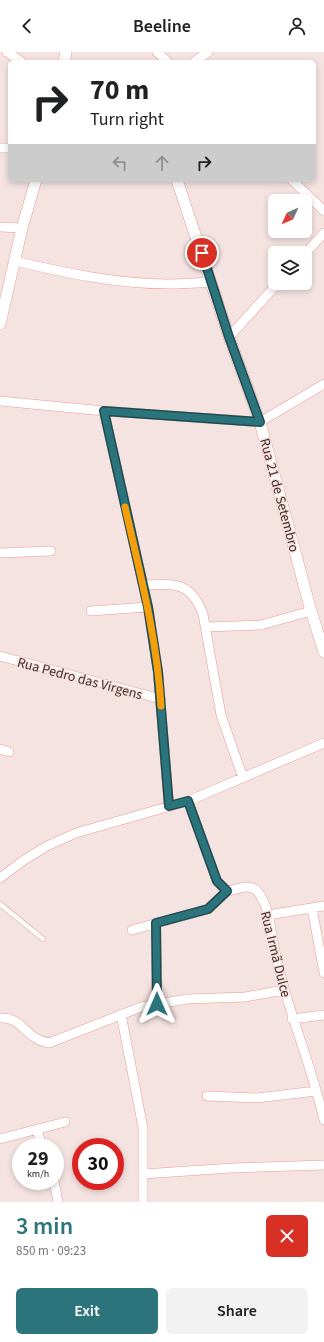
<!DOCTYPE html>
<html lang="en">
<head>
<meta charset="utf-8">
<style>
  :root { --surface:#fff; --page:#f2f2f2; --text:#202124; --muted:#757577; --accent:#2b747c }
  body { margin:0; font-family:"Source Sans 3",sans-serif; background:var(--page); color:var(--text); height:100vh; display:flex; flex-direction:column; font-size:15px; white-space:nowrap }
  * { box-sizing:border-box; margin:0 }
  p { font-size:13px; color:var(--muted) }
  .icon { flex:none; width:22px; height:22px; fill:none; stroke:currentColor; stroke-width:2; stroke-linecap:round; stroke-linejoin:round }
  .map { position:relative; height:1150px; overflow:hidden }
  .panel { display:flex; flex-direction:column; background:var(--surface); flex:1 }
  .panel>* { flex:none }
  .banner { position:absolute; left:8px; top:8px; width:308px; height:122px; border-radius:6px; box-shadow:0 2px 6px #0003; background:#fff; color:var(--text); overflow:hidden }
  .needle { width:26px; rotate:225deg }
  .tools { position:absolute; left:268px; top:142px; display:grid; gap:8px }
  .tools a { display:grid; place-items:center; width:44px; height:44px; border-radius:6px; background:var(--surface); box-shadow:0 2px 6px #0003; font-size:20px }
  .speed { position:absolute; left:12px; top:1086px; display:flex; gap:8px; font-size:20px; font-weight:700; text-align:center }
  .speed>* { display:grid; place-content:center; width:52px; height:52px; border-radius:50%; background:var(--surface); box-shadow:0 2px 6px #0003; line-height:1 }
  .speed small { font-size:10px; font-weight:400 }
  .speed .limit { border:6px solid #d22; background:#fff; color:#111 }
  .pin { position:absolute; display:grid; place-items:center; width:34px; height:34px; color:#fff; margin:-17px; border:2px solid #fff; border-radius:50%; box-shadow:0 1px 4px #0007 }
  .me { position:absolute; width:44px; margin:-22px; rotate:0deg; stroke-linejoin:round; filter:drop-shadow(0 0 3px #0008) }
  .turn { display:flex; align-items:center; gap:14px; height:84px; padding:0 16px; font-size:18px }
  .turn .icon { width:52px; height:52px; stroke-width:2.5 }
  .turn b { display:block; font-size:28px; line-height:34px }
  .lanes { display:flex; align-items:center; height:38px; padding:0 16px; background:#0003; justify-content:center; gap:20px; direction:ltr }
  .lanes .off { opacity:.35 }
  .round { display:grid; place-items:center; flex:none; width:42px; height:42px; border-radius:6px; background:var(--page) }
  .summary { display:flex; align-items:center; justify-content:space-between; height:68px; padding:0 16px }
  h1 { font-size:24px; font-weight:600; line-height:30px; color:var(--accent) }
  .action { display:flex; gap:8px; margin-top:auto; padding:8px 16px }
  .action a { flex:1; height:46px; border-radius:6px; background:var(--accent); color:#fff; font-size:16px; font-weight:600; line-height:46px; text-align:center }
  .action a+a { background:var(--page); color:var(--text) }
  header { display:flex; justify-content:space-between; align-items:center; height:52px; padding:0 16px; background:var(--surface); font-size:18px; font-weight:600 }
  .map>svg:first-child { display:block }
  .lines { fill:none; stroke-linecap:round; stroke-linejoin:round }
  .service-casing { stroke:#ea9b93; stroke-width:5.5 }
  .minor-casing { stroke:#ea9b93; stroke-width:10 }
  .tertiary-casing { stroke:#ea9b93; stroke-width:12 }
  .service { stroke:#fff; stroke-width:4.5 }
  .minor { stroke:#fff; stroke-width:9 }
  .tertiary { stroke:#fff; stroke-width:11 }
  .route-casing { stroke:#1c4b51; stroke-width:10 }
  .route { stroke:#2b747c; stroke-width:7 }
  .slow { stroke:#f59e0b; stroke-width:7 }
  .labels { text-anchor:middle; stroke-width:3; stroke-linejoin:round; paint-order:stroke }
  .street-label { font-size:14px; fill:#4a2a27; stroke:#f4e3e1 }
</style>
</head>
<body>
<header><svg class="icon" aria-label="back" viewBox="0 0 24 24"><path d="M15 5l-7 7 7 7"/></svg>Beeline<svg class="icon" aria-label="person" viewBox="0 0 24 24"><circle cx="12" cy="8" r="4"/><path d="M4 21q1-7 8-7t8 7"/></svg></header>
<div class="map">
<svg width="324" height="1150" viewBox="0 0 324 1150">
  <rect width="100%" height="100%" fill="#f4e3e1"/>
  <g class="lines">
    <g class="service-casing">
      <path id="service" d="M 0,852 L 43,887"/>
    </g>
    <g class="minor-casing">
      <path id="minor" d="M 7,0 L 22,10
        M 157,0 L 168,10
        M 194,10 L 208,0
        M 0,96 L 10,96
        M 292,128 L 324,159
        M 0,175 L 22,176
        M 305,202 L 324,181
        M 15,209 C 65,221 117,232 169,232 C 183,232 197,231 211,230
        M 229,285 L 278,231
        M 0,349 L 104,359 L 260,370 L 324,332
        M 104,359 L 148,555 L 158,620 L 169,754
        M 0,501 L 51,499
        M 143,533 C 175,532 190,529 203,562 L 221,663 L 243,726
        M 91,559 L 148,555
        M 206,575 L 261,573 L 311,559
        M 0,604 L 161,647
        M 0,697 L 9,700
        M 188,749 L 217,829 L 227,839 C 236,838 248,831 256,838 C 268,850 270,873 273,889 C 284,951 310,1007 324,1068
        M 0,826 L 24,808 L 47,794 L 76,781 L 188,749 L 324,691
        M 312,856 L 324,921
        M 268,863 L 324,854
        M 156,871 L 157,952
        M 132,878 L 208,857 L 227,839
        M 121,962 L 143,1076 L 143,1150
        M 0,966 C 22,964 25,987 49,991 L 141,955 L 187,947 L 245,945 L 284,938
        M 292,967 L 324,963
        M 207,1044 L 257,1046 L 316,1039
        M 37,1079 L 43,1095
        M 0,1087 L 65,1070
        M 143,1122 L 232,1116 L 324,1113
        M 54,1129 L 58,1150"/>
    </g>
    <g class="tertiary-casing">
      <path id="tertiary" d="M 64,10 L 66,0
        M 177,128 L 229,285 L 260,370 L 311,559 L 324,600
        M 0,272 L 22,176 L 36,128"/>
    </g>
    <use href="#service" class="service"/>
    <use href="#minor" class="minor"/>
    <use href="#tertiary" class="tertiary"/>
  </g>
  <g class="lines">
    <g class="route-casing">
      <path id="route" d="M 157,952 L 156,871 L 208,857 L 227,839 L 217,829 L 188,749 L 169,754 L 158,620 L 148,555 L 104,359 L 260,370 L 229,285 L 202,201"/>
    </g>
    <use href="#route" class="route"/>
    <path class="slow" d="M 125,455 C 140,521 157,586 161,654"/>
  </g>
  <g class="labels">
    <g class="street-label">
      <text transform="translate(280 443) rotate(75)" y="5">Rua 21 de Setembro</text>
      <text transform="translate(80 626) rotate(15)" y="5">Rua Pedro das Virgens</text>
      <text transform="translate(276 902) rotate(76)" y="5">Rua Irmã Dulce</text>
    </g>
  </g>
</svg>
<div class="tools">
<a><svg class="needle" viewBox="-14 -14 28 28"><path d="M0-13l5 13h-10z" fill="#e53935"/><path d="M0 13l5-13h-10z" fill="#757577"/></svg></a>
<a><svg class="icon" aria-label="layers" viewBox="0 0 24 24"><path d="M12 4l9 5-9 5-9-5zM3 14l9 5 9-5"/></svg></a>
</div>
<div class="speed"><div>29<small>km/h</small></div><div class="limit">30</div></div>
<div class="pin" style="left:202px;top:201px;background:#d93025"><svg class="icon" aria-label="arrive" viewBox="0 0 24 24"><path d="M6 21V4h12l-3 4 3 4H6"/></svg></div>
<svg class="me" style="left:157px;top:952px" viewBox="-20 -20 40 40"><path d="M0-17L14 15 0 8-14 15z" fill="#2b747c" stroke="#fff" stroke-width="4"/></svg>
<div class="banner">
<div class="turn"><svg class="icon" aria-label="right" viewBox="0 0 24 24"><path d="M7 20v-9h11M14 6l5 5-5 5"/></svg><div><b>70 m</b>Turn right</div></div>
<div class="lanes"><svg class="icon off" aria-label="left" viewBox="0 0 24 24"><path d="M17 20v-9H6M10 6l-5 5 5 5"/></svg><svg class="icon off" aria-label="ahead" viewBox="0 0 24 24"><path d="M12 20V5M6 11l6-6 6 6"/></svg><svg class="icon" aria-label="right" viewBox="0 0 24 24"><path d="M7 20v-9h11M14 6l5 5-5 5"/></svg></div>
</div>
</div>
<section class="panel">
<div class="summary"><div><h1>3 min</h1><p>850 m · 09:23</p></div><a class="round" style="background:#d93025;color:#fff"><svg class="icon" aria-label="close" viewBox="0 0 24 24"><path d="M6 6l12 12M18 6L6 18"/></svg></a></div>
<div class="action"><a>Exit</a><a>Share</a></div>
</section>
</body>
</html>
